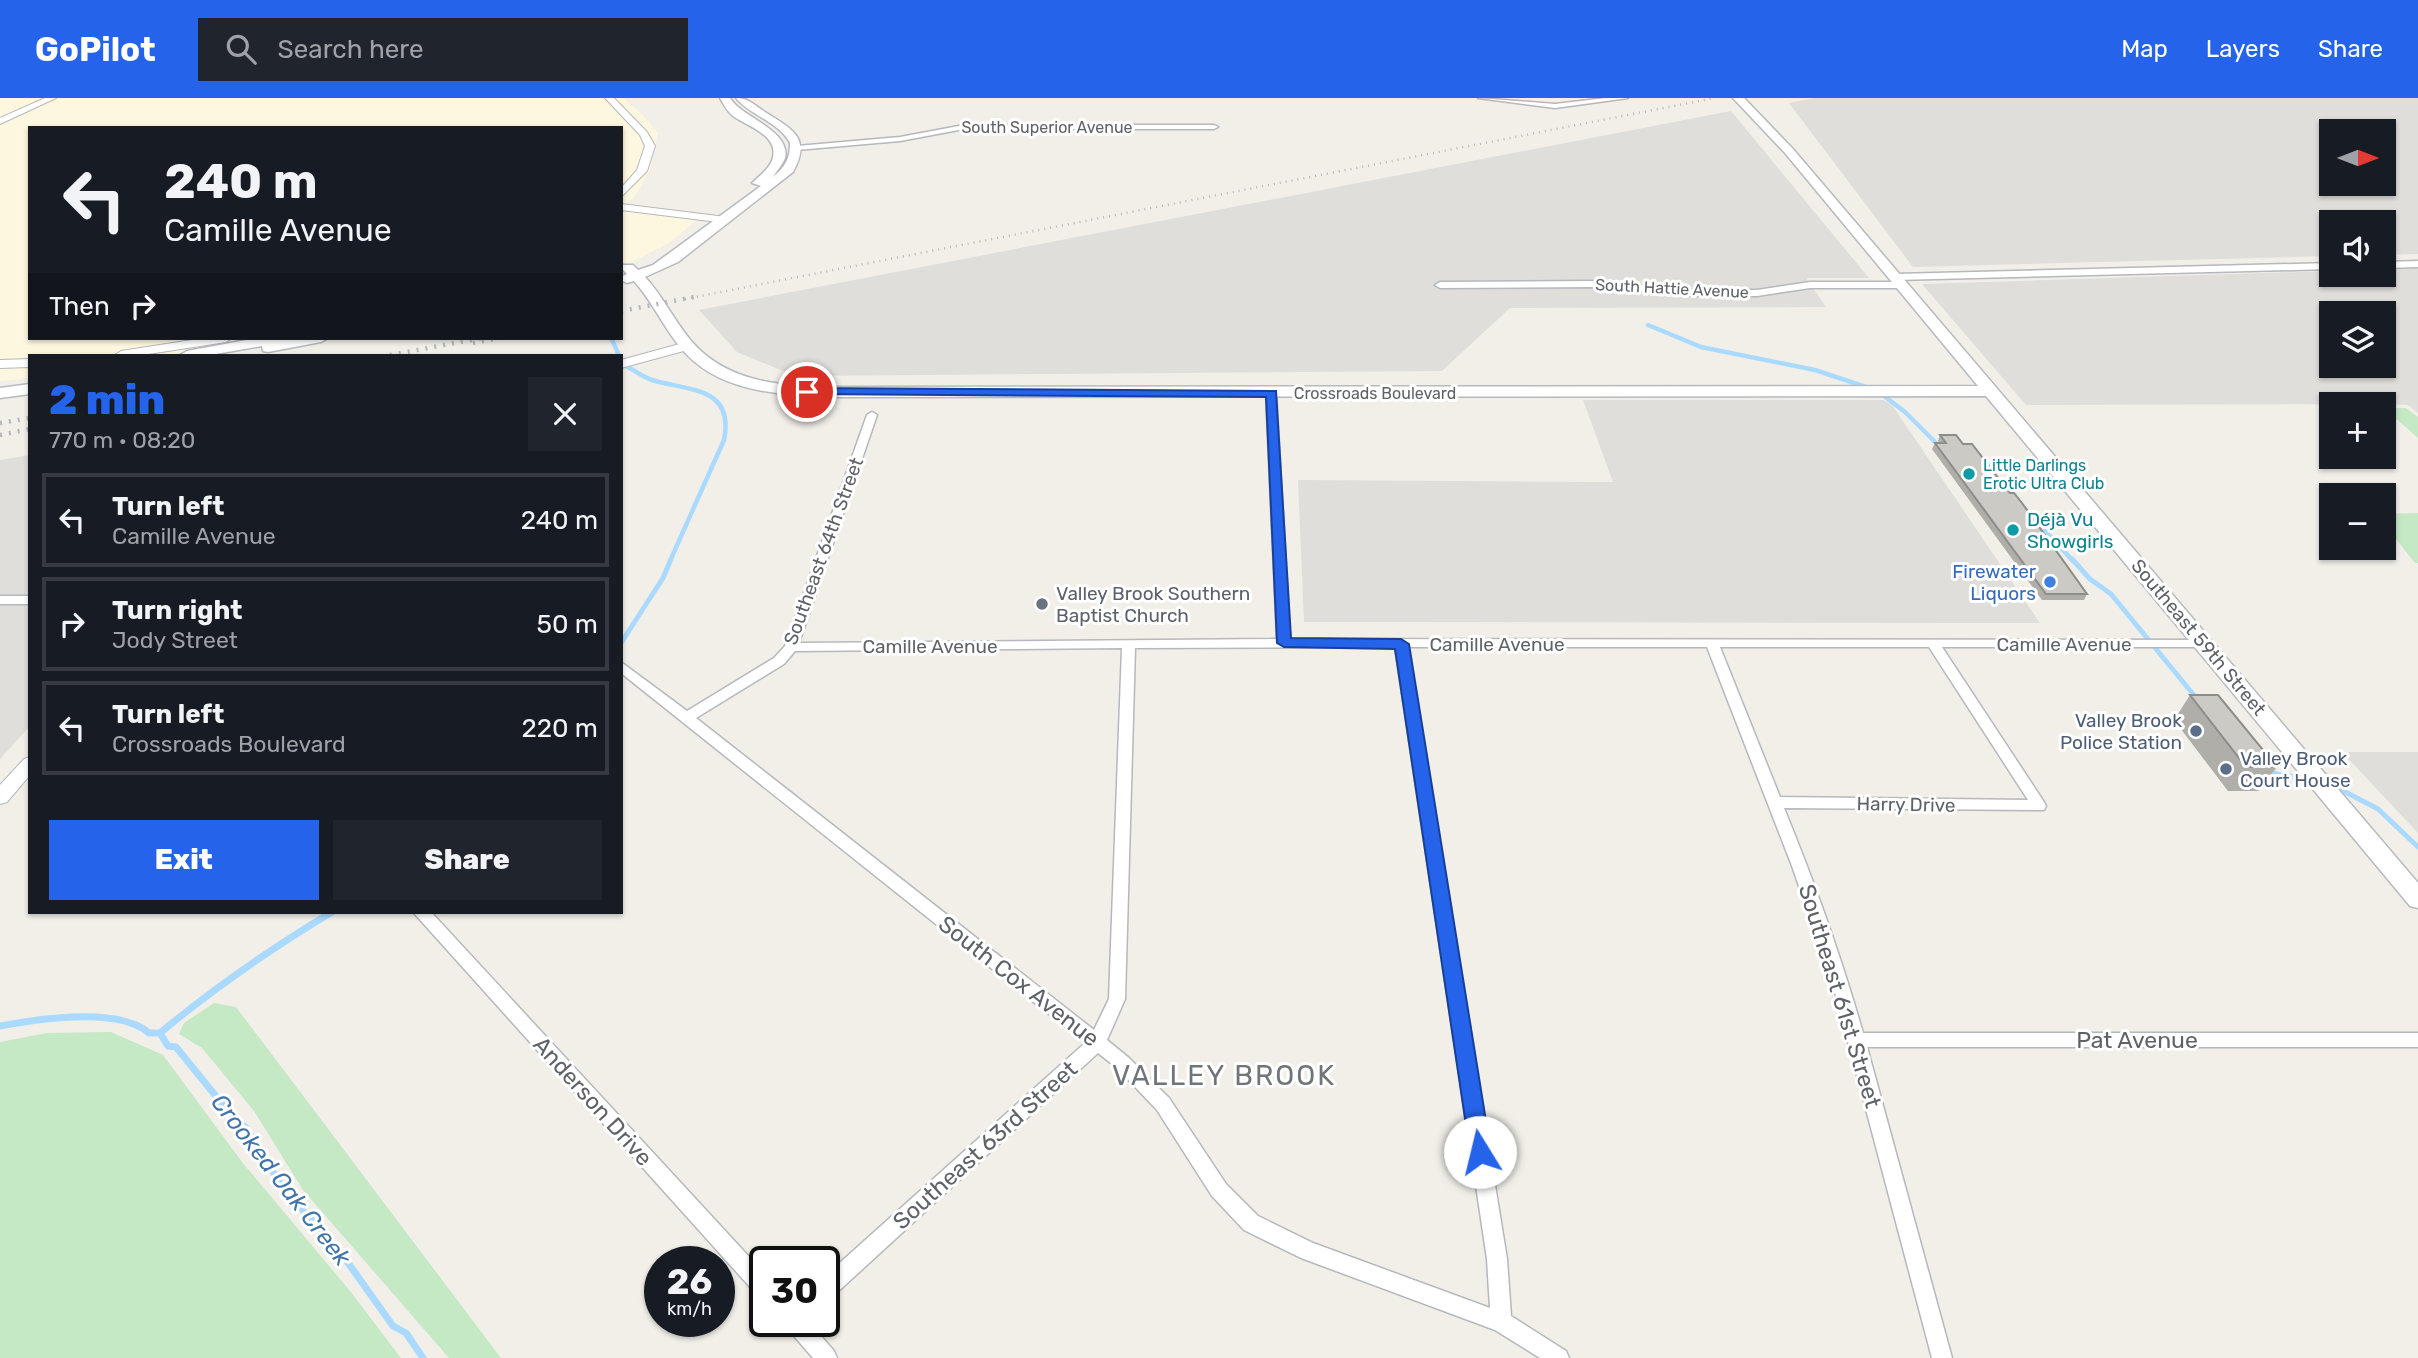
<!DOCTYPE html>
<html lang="en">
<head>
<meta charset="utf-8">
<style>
  :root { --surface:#171b24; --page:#20242c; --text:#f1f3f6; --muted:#9ea1a6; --line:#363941; --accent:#2563eb }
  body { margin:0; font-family:Rubik,sans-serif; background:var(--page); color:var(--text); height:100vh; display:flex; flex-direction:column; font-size:26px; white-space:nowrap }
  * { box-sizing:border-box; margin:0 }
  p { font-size:23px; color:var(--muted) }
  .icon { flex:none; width:38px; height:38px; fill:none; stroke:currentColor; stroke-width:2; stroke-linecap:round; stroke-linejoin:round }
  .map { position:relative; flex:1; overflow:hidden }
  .sheet { position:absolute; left:28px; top:256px; width:595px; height:560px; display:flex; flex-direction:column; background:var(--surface); border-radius:0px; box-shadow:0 2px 5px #0004 }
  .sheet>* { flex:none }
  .banner { position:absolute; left:28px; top:28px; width:595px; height:214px; border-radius:0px; box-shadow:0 2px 5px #0004; background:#171b24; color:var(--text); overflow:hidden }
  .needle { width:46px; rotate:90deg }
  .fabs { position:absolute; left:2319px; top:21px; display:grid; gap:14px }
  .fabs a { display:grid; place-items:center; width:77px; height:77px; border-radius:0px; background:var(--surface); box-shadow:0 2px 5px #0004; font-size:35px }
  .speed { position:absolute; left:644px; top:1148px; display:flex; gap:14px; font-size:35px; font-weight:700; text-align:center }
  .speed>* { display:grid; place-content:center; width:91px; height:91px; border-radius:50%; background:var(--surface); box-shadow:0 2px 5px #0004; line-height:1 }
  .speed small { font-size:18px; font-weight:400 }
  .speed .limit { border:4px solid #111; border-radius:10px; background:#fff; color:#111 }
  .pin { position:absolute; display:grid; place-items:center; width:60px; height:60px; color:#fff; margin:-30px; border:4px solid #fff; border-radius:50%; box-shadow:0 2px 7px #0007 }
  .me { position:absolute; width:77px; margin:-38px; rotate:351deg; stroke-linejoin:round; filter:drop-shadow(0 0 5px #0008) }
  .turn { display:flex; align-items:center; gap:24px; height:147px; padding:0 21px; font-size:32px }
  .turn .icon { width:91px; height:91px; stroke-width:2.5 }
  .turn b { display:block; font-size:49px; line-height:60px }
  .then { display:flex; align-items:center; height:66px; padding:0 21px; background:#0003; gap:14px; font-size:26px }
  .round { display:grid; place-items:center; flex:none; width:74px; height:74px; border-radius:0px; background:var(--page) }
  .head { display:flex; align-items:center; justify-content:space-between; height:119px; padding:0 21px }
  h1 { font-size:42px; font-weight:800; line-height:52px; color:var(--accent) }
  .action { display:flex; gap:14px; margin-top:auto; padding:14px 21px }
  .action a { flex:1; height:80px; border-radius:0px; background:var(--accent); color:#fff; font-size:28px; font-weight:800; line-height:80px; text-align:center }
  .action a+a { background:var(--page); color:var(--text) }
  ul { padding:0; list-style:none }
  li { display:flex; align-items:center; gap:21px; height:94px; margin:0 14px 10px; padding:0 7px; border:4px solid var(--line); border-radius:0px }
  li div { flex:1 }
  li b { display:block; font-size:26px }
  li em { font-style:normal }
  header { display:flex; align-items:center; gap:42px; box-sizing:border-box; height:98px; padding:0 35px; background:var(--accent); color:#fff }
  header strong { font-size:33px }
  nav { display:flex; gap:38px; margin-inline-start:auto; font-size:24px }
  .search { width:490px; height:63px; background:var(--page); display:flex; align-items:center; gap:18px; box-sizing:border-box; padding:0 24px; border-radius:0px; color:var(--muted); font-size:26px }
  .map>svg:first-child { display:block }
  .commercial { fill:#fef7e0 }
  .industrial { fill:#e0deda; fill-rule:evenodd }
  .green { fill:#c5e8c5 }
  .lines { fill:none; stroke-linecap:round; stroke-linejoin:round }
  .stream-far2 { stroke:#aadaff; stroke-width:4.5 }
  .stream-far1 { stroke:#aadaff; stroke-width:5 }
  .stream { stroke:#aadaff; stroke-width:7 }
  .minor-casing { stroke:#b5b8bc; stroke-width:3 }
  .tertiary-casing { stroke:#b5b8bc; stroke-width:2 }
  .secondary-casing { stroke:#b6babf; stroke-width:3 }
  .minor { fill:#fff; fill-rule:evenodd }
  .tertiary { fill:#fff; fill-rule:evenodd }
  .secondary { fill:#fff; fill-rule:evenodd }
  .rail-far1 { stroke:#b6b7b8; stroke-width:2.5; stroke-dasharray:1 5; stroke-linecap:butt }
  .rail { stroke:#b6b7b8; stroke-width:4.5; stroke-dasharray:2 7; stroke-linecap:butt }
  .wall { fill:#afaea9 }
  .building { fill:#cccac5; stroke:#8f8d8a; stroke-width:2 }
  .route { fill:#2563eb; stroke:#184099; stroke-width:2 }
  .culture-dot { fill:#0f9aa8; stroke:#fff; stroke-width:2.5 }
  .shop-dot { fill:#3f7fe0; stroke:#fff; stroke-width:2.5 }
  .worship-dot { fill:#6b7280; stroke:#fff; stroke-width:2.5 }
  .service-dot { fill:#5c6f8a; stroke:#fff; stroke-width:2.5 }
  .labels { text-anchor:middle; stroke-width:6; stroke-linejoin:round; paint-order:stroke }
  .far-street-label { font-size:16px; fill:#5f6368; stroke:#fff }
  .far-culture-label { font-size:16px; fill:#0d838f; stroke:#fff; text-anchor:start }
  .culture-label { font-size:19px; fill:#0d838f; stroke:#fff; text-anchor:start }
  .street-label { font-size:19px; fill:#5f6368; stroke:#fff }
  .shop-label { font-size:19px; fill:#366cbe; stroke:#fff; text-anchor:end }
  .worship-label { font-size:19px; fill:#5b616d; stroke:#fff; text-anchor:start }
  .service-label { font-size:19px; fill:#4e5e75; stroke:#fff; text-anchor:end }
  .near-street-label { font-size:23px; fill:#5f6368; stroke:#fff }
  .near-water-label { font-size:24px; font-style:italic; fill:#4174aa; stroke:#fff }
  .near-quarter-label { font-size:28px; letter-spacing:2px; fill:#70757a; stroke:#fff }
</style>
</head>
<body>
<header>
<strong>GoPilot</strong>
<div class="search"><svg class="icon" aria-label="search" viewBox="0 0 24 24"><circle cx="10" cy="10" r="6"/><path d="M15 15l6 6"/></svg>Search here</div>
<nav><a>Map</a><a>Layers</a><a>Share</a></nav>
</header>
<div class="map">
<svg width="2418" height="1260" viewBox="0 0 2418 1260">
  <rect width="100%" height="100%" fill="#f1efe8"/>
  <path class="commercial" d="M 0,0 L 623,0 L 640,14 L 658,35 L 650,72 L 635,98 L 626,106 L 704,116 L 669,145 L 621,169 L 621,30 L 30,30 L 30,240 L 264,240 L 170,257 L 30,257 L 30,280 L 0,283 Z"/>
  <path class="industrial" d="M 1815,0 L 2418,0 L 2418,156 L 2384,157 L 2384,124 L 2331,124 L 2331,158 L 1913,169 L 1789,5 ZM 2384,33 L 2384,86 L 2331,86 L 2331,33 Z
    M 1731,13 L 1869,180 L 1806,180 L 1826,209 L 1510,210 L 1442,273 L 795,278 L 737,254 L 699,212 Z
    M 2418,170 L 2418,315 L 2408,307 L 2384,306 L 2026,307 L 1922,186 L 2331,173 L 2331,177 L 2384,177 L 2384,171 ZM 2331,215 L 2384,215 L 2384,268 L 2331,268 Z
    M 1583,302 L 1884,302 L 1892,307 L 2040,525 L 1304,524 L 1298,382 L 1613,384 Z
    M 30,357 L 30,628 L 0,661 L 0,362 Z
    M 2342,654 L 2418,654 L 2418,735 Z"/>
  <path class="green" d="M 2384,310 L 2406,310 L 2418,319 L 2418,340 Z
    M 2418,415 L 2418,465 L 2415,465 L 2384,426 L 2384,416 Z
    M 214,905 L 236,909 L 501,1260 L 449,1260 L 303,1092 L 254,1013 L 202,950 L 179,936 L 184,925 Z
    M 111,934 L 163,957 L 242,1064 L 350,1193 L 401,1260 L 0,1260 L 0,944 L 47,935 Z"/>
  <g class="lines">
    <path class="stream-far2" d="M 1648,227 L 1701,249 L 1815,272 L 1869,290
      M 611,240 L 619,257
      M 623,266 C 632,271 642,279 652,282 C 688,293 735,288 724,342 L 670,463
      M 1879,294 L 1905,314 L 1941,350
      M 2026,412 L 2073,463"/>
    <path class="stream-far1" d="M 2072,461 L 2090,481 L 2111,496 L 2197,601
      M 621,545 L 663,480 L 671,461
      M 2267,672 L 2280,677 L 2309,680
      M 2328,685 L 2378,711 L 2418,749"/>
    <path class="stream" d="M 0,928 C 38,921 118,908 149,935 L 160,935
      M 160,935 L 168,948 L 176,949 L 232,1018 L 245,1029 L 283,1090 L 341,1155 L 393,1228 L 406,1235 L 423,1260
      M 160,935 C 214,890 272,850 332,814"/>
    <g class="minor-casing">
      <path id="minor" d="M 1478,0 L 1555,6 L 1606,0 L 1628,0 L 1555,10 Z
        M 964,27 L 1214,27 L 1218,29 L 1214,31 L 964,31 L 900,43 L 797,52 L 793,50 L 797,48 L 900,39 Z
        M 2418,163 L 2418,169 L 2384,170 L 2384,164 Z
        M 2331,165 L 2331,171 L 1896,182 L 1891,179 L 1896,176 Z
        M 1591,183 L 1696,192 L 1757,192 L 1810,184 L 1903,184 L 1908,187 L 1903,190 L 1810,190 L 1757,198 L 1696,198 L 1591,189 L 1440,190 L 1435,187 L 1440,184 Z
        M 1271,292 L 1276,295 L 1290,541 L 2209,542 L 2211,545 L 2209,548 L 2204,549 L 1942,549 L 2044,704 L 2046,708 L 2044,712 L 1784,710 C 1814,783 1841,858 1863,935 L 2418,935 L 2418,949 L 1867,949 L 1952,1260 L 1932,1260 L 1833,887 L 1792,768 L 1707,549 L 1408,549 L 1507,1161 L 1511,1218 L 1566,1253 L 1569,1260 L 1540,1260 L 1495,1232 L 1301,1160 L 1244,1132 L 1212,1098 L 1157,1012 L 1117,970 L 1098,955 L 831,1200 L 824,1203 L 824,1179 L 1085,945 L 621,575 L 621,564 L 687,613 L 774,560 L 785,548 L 867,317 L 872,314 L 877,317 L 799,545 L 1277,541 L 1266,295 ZM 1395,549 L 1487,1161 L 1490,1210 L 1313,1145 L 1258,1118 L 1226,1086 L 1169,1000 L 1129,960 L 1107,942 L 1125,901 L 1135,550 ZM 1720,549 L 1929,549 L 2028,702 L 1780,699 ZM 1122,550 L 1109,901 L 1094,932 L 696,620 L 784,566 L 795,553 Z
        M 0,498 L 30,498 L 30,506 L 0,506 Z
        M 413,814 L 431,814 L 765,1176 L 765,1201 L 758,1198 Z
        M 784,1223 L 808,1223 L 834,1253 L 837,1260 L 813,1260 L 787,1230 Z"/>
    </g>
    <g class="tertiary-casing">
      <path id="tertiary" d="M 45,0 L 56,0 L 0,26 L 0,20 Z
        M 605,0 L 614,0 L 647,34 L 655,48 L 647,73 L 621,99 L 621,90 L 637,72 L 645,48 L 640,37 Z
        M 621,106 L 726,119 L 731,122 L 726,125 L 621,112 Z
        M 205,240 L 232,240 L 226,244 L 142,257 L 115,257 L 121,253 Z
        M 687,244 L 693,248 L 691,251 L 621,270 L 621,262 Z
        M 30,261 L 30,269 L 0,270 L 0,262 Z
        M 30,659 L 30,677 L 7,704 L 0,706 L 0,687 L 24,661 Z"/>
    </g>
    <g class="secondary-casing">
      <path id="secondary" d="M 720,0 L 730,0 C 742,20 791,32 785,60 C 783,66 776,74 773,79 C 785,69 790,61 790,45 C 779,24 751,18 736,0 C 749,0 754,7 765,14 C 792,31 812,40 793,74 L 678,164 L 645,179 C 664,199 675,225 693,245 C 731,287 786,288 839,289 L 1978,288 L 1785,55 L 1733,0 L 1744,0 L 1793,51 L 2418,785 L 2418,810 L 2410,808 L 1986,298 L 839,299 C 783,297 718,296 680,249 C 663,228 652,203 634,183 L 627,185 L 621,182 L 622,178 L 627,176 L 621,170 L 623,167 L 633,167 L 638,172 L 653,167 L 761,88 L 752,85 C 759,78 771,70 773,59 C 778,37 747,28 733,18 C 727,13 724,7 720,0 Z
        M 258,240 L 288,240 L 287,242 L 328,240 L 321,244 L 268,254 L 263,253 L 262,248 L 210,257 L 180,257 L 187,253 Z
        M 30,286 L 30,296 L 0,300 L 0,290 Z"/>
    </g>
    <use href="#minor" class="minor"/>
    <use href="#tertiary" class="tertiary"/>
    <use href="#secondary" class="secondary"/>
    <path class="rail-far1" d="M 685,201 L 1715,0"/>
    <path class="rail" d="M 621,213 L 694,199
      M 473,245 L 500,240
      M 390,257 L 482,240
      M 0,325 L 30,320
      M 0,337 L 30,331"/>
  </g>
  <path class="wall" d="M 1940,337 L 2087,496 L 2084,502 L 2042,502 L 1932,351 L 1935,345 L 1940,345 L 1938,343 Z
    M 2190,597 L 2277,669 L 2258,693 L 2228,693 L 2174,622 Z"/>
  <path class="building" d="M 1940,337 L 1956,337 L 1963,346 L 1972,346 L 2010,395 L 2014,395 L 2022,405 L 2087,496 L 2046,496 L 1935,345 L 1946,345 Z
    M 2190,597 L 2218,597 L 2277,669 L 2246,669 Z"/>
  <path class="route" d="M 807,290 L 1276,293 L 1291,540 L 1401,541 L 1409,546 L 1491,1054 L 1488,1061 L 1480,1064 L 1473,1061 L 1470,1054 L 1395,551 L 1284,549 L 1277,545 L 1266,299 L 803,296 L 803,291 Z"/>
  <g class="culture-dot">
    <circle cx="1969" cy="376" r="7"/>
    <circle cx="2013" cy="432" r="7"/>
  </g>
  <circle class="shop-dot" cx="2050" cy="484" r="7"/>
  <circle class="worship-dot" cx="1042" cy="506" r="7"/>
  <g class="service-dot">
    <circle cx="2196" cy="633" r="7"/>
    <circle cx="2226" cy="671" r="7"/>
  </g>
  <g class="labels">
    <g class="far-street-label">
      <text x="1047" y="35">South Superior Avenue</text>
      <text transform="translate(1672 190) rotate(3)" y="6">South Hattie Avenue</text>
      <text x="1375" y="301">Crossroads Boulevard</text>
    </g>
    <g class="far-culture-label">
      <text x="1983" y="373">Little Darlings<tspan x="1983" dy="18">Erotic Ultra Club</tspan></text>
    </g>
    <g class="culture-label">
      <text x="2027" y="428">Déjà Vu<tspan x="2027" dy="22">Showgirls</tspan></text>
    </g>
    <g class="street-label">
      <text transform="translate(823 453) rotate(-70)" y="7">Southeast 64th Street</text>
      <text transform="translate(2199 539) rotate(50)" y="7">Southeast 59th Street</text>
      <text x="1497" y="553">Camille Avenue</text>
      <text x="2064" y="553">Camille Avenue</text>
      <text x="930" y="555">Camille Avenue</text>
      <text transform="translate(1906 706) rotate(1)" y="7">Harry Drive</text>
    </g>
    <g class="shop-label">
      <text x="2036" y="480">Firewater<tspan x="2036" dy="22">Liquors</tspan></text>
    </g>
    <g class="worship-label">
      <text x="1056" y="502">Valley Brook Southern<tspan x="1056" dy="22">Baptist Church</tspan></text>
    </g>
    <g class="service-label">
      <text x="2182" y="629">Valley Brook<tspan x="2182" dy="22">Police Station</tspan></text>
      <text x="2240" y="667" text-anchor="start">Valley Brook<tspan x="2240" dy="22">Court House</tspan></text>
    </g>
    <g class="near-street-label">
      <text transform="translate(1019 883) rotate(38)" y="8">South Cox Avenue</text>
      <text transform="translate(1840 898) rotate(73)" y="8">Southeast 61st Street</text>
      <text x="2137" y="950">Pat Avenue</text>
      <text transform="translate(593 1003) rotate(48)" y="8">Anderson Drive</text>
      <text transform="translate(985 1047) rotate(-42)" y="8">Southeast 63rd Street</text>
    </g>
    <g class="near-water-label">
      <text transform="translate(281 1082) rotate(52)" y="8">Crooked Oak Creek</text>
    </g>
    <g class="near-quarter-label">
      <text x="1224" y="987">VALLEY BROOK</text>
    </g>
  </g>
</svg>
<div class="fabs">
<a><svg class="needle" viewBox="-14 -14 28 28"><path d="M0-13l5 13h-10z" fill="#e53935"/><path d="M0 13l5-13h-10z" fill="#9ea1a6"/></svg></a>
<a><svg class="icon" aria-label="sound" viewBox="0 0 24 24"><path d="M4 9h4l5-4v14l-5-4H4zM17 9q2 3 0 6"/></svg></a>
<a><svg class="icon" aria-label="layers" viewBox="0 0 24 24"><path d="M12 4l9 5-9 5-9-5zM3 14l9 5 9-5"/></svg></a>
<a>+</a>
<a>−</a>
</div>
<div class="speed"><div>26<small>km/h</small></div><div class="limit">30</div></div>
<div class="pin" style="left:807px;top:294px;background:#d93025"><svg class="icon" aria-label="arrive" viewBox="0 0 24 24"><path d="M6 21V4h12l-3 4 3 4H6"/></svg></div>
<svg class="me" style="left:1480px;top:1054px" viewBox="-20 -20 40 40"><circle r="19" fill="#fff"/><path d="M0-13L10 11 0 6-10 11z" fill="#2563eb"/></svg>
<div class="banner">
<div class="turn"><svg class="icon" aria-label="left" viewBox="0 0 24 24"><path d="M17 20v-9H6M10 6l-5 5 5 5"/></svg><div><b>240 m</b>Camille Avenue</div></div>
<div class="then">Then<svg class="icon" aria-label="right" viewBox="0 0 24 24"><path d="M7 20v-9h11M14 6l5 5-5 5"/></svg></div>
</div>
<section class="sheet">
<div class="head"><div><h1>2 min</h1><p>770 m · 08:20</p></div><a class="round"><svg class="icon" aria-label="close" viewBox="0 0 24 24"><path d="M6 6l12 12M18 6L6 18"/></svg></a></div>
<ul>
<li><svg class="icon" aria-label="left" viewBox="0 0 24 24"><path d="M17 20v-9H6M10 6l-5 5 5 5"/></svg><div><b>Turn left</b><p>Camille Avenue</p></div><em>240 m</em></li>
<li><svg class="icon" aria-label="right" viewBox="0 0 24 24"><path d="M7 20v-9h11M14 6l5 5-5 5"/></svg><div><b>Turn right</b><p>Jody Street</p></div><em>50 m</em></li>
<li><svg class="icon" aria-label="left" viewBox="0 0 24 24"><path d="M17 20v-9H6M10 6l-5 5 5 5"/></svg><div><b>Turn left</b><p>Crossroads Boulevard</p></div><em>220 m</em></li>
</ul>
<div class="action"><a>Exit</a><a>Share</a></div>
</section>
</div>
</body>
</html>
